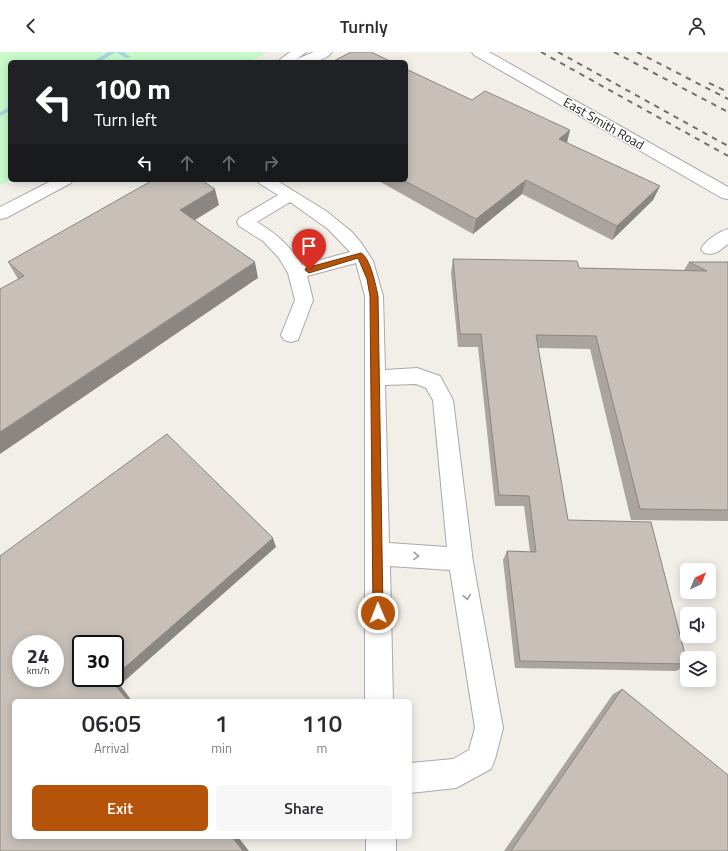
<!DOCTYPE html>
<html lang="en">
<head>
<meta charset="utf-8">
<style>
  :root { --surface:#fff; --page:#f7f7f7; --text:#2b2b33; --muted:#7c7c81; --accent:#b45309 }
  body { margin:0; font-family:"Titillium Web",sans-serif; background:var(--page); color:var(--text); height:100vh; display:flex; flex-direction:column; font-size:15px; white-space:nowrap }
  * { box-sizing:border-box; margin:0 }
  p { font-size:13px; color:var(--muted) }
  .icon { flex:none; width:22px; height:22px; fill:none; stroke:currentColor; stroke-width:2; stroke-linecap:round; stroke-linejoin:round }
  .map { position:relative; flex:1; overflow:hidden }
  .details { position:absolute; left:12px; top:647px; width:400px; height:140px; display:flex; flex-direction:column; background:var(--surface); border-radius:6px; box-shadow:0 2px 10px #0003 }
  .details>* { flex:none }
  .guide { position:absolute; left:8px; top:8px; width:400px; height:122px; border-radius:6px; box-shadow:0 2px 10px #0003; background:#202124; color:#fff; overflow:hidden }
  .needle { width:26px; rotate:43deg }
  .buttons { position:absolute; left:680px; top:511px; display:grid; gap:8px }
  .buttons a { display:grid; place-items:center; width:36px; height:36px; border-radius:6px; background:var(--surface); box-shadow:0 2px 10px #0003; font-size:20px }
  .speed { position:absolute; left:12px; top:583px; display:flex; gap:8px; font-size:20px; font-weight:700; text-align:center }
  .speed>* { display:grid; place-content:center; width:52px; height:52px; border-radius:50%; background:var(--surface); box-shadow:0 2px 10px #0003; line-height:1 }
  .speed small { font-size:10px; font-weight:400 }
  .speed .limit { border:2px solid #111; border-radius:6px; background:#fff; color:#111 }
  .pin { position:absolute; display:grid; place-items:center; width:34px; height:34px; color:#fff; margin:-41px -17px; border-radius:50% 50% 50% 0; rotate:-45deg; box-shadow:0 0 4px #0007 }
  .pin .icon { rotate:45deg }
  .me { position:absolute; width:44px; margin:-22px; rotate:359deg; stroke-linejoin:round; filter:drop-shadow(0 0 3px #0008) }
  .turn { display:flex; align-items:center; gap:14px; height:84px; padding:0 20px; font-size:18px }
  .turn .icon { width:52px; height:52px; stroke-width:2.5 }
  .turn b { display:block; font-size:28px; line-height:34px }
  .lanes { display:flex; align-items:center; height:38px; padding:0 20px; background:#0003; justify-content:center; gap:20px; direction:ltr }
  .lanes .off { opacity:.35 }
  .eta { display:flex; justify-content:space-evenly; align-items:center; height:68px; text-align:center }
  .eta b { font-size:24px; font-weight:600; line-height:28px }
  .primary-button { display:flex; gap:8px; margin-top:auto; padding:8px 20px }
  .primary-button a { flex:1; height:46px; border-radius:6px; background:var(--accent); color:#fff; font-size:16px; font-weight:600; line-height:46px; text-align:center }
  .primary-button a+a { background:var(--page); color:var(--text) }
  header { display:flex; justify-content:space-between; align-items:center; height:52px; padding:0 20px; background:var(--surface); font-size:18px; font-weight:600 }
  .map>svg:first-child { display:block }
  .park { fill:#c8facc }
  .lines { fill:none; stroke-linecap:round; stroke-linejoin:round }
  .stream { fill:#aad3df; fill-rule:evenodd }
  .minor-casing { stroke:#a9a9a9; stroke-width:2 }
  .minor { fill:#fff; fill-rule:evenodd }
  .rail { stroke:#707070; stroke-width:2; stroke-dasharray:5.5 5.5; stroke-linecap:butt }
  .wall { fill:#aba49e }
  .shaded-wall { fill:#8b8681 }
  .building { fill:#c7bfb8; stroke:#8b8681; fill-rule:evenodd }
  .oneway { stroke:#9c9c9c }
  .route { fill:#b45309; stroke:#753606 }
  .labels { text-anchor:middle; stroke-width:3; stroke-linejoin:round; paint-order:stroke }
  .far-street-label { font-size:13px; fill:#222; stroke:#fff }
</style>
</head>
<body>
<header><svg class="icon" aria-label="back" viewBox="0 0 24 24"><path d="M15 5l-7 7 7 7"/></svg>Turnly<svg class="icon" aria-label="person" viewBox="0 0 24 24"><circle cx="12" cy="8" r="4"/><path d="M4 21q1-7 8-7t8 7"/></svg></header>
<div class="map">
<svg width="728" height="799" viewBox="0 0 728 799">
  <rect width="100%" height="100%" fill="#f2efe9"/>
  <path class="park" d="M 0,0 L 268,0 L 248,10 L 10,10 L 11,128 L 0,133 Z"/>
  <g class="lines">
    <path class="stream" d="M 109,0 L 116,0 L 99,10 L 92,10 Z
      M 116,0 L 123,0 L 131,5 L 126,6 Z
      M 10,55 L 10,59 L 0,64 L 0,60 Z"/>
    <g class="minor-casing">
      <path id="minor" d="M 290,0 L 306,0 L 293,10 L 277,10 Z
        M 314,0 L 332,0 C 324,11 307,10 295,10 L 297,7 Z
        M 472,0 L 489,0 L 728,135 L 728,147 L 722,146 L 474,3 Z
        M 53,128 L 73,128 L 71,131 L 6,166 L 0,167 L 0,155 Z
        M 257,128 L 276,128 L 326,159 L 352,180 L 362,192 L 373,209 L 383,244 L 385,318 L 417,316 L 440,324 L 453,348 L 473,510 L 503,676 L 495,707 L 491,717 L 456,736 L 410,741 L 410,711 L 453,707 L 469,698 L 475,676 L 450,518 L 390,514 L 393,649 L 365,649 L 365,244 L 356,211 L 307,224 L 313,248 L 298,288 L 291,290 L 284,288 L 281,283 L 295,248 L 288,221 L 279,206 L 263,189 L 239,174 L 237,170 L 239,166 L 278,143 L 259,131 ZM 290,150 L 328,177 L 350,200 L 302,213 C 289,193 277,182 257,170 ZM 416,332 L 426,336 L 433,348 L 447,495 L 389,491 L 385,333 Z
        M 728,177 L 728,192 C 720,198 715,204 704,201 L 701,197 C 706,188 718,180 728,177 Z
        M 366,785 L 396,785 L 396,799 L 366,799 Z"/>
    </g>
    <use href="#minor" class="minor"/>
    <path class="rail" d="M 541,0 L 728,104
      M 558,0 L 728,94
      M 614,0 L 728,60
      M 637,0 L 728,47
      M 709,31 L 728,40"/>
  </g>
  <path class="wall" d="M 570,78 L 567,91 L 660,134 L 653,148 L 612,188 L 522,142 L 473,182 L 377,128 L 406,128 Z
    M 219,153 L 195,168 L 258,226 L 18,227 L 8,210 Z
    M 453,207 L 579,216 L 684,218 L 689,210 L 728,210 L 728,469 L 631,468 L 590,297 L 538,296 L 568,468 L 687,610 L 687,613 L 676,619 L 515,616 L 503,508 L 507,499 L 530,500 L 524,454 L 495,454 L 478,295 L 458,295 L 451,221 Z
    M 622,637 L 728,799 L 504,799 L 613,642 Z"/>
  <path class="shaded-wall" d="M 570,78 L 566,93 L 559,87 Z
    M 526,128 L 522,142 L 473,182 L 476,167 Z
    M 660,134 L 653,148 L 612,188 L 617,174 Z
    M 215,137 L 219,153 L 185,174 L 180,158 Z
    M 255,210 L 258,226 L 0,402 L 0,380 Z
    M 273,486 L 276,495 L 120,633 L 132,649 L 128,649 L 111,628 L 113,626 L 115,626 L 115,624 Z
    M 232,785 L 238,785 L 249,799 L 243,799 Z"/>
  <path class="building" d="M 351,0 L 371,0 L 392,10 L 332,10 Z
    M 406,17 L 472,48 L 485,39 L 570,78 L 559,87 L 660,134 L 617,174 L 526,128 L 476,167 L 403,128 L 406,128 Z
    M 153,128 L 201,128 L 215,137 L 180,158 L 255,210 L 0,380 L 0,237 L 24,224 L 8,210 Z
    M 453,207 L 577,209 L 579,216 L 707,219 L 689,210 L 728,210 L 728,458 L 640,457 L 596,284 L 536,283 L 568,468 L 651,470 L 687,610 L 687,612 L 520,609 L 507,499 L 536,500 L 529,444 L 499,443 L 481,282 L 460,282 Z
    M 167,382 L 273,486 L 115,624 L 115,592 L 81,592 L 81,626 L 113,626 L 111,628 L 128,649 L 14,649 L 14,785 L 232,785 L 243,799 L 0,799 L 0,504 ZM 21,592 L 55,592 L 55,626 L 21,626 Z
    M 622,637 L 728,723 L 728,799 L 511,799 Z"/>
  <defs><path id="oneway-chevron" d="M-2-3.5L2.5 0L-2 3.5" fill="none" stroke-width="1.6" stroke-linecap="round" stroke-linejoin="round"/></defs>
  <g class="oneway">
    <use href="#oneway-chevron" transform="translate(416 504) rotate(3)"/>
    <use href="#oneway-chevron" transform="translate(467 545) rotate(81)"/>
  </g>
  <path class="route" d="M 361,201 C 370,205 376,234 378,244 L 383,561 L 382,564 L 378,566 L 374,564 L 373,561 L 370,244 L 367,227 L 358,206 L 309,221 L 305,218 L 306,216 Z"/>
  <g class="labels">
    <g class="far-street-label">
      <text transform="translate(604 71) rotate(30)" y="5">East Smith Road</text>
    </g>
  </g>
</svg>
<div class="buttons">
<a><svg class="needle" viewBox="-14 -14 28 28"><path d="M0-13l5 13h-10z" fill="#e53935"/><path d="M0 13l5-13h-10z" fill="#7c7c81"/></svg></a>
<a><svg class="icon" aria-label="sound" viewBox="0 0 24 24"><path d="M4 9h4l5-4v14l-5-4H4zM17 9q2 3 0 6"/></svg></a>
<a><svg class="icon" aria-label="layers" viewBox="0 0 24 24"><path d="M12 4l9 5-9 5-9-5zM3 14l9 5 9-5"/></svg></a>
</div>
<div class="speed"><div>24<small>km/h</small></div><div class="limit">30</div></div>
<div class="pin" style="left:309px;top:218px;background:#d93025"><svg class="icon" aria-label="arrive" viewBox="0 0 24 24"><path d="M6 21V4h12l-3 4 3 4H6"/></svg></div>
<svg class="me" style="left:378px;top:561px" viewBox="-20 -20 40 40"><circle r="17" fill="#b45309" stroke="#fff" stroke-width="3"/><path d="M0-11L8 9 0 5-8 9z" fill="#fff"/></svg>
<div class="guide">
<div class="turn"><svg class="icon" aria-label="left" viewBox="0 0 24 24"><path d="M17 20v-9H6M10 6l-5 5 5 5"/></svg><div><b>100 m</b>Turn left</div></div>
<div class="lanes"><svg class="icon" aria-label="left" viewBox="0 0 24 24"><path d="M17 20v-9H6M10 6l-5 5 5 5"/></svg><svg class="icon off" aria-label="ahead" viewBox="0 0 24 24"><path d="M12 20V5M6 11l6-6 6 6"/></svg><svg class="icon off" aria-label="ahead" viewBox="0 0 24 24"><path d="M12 20V5M6 11l6-6 6 6"/></svg><svg class="icon off" aria-label="right" viewBox="0 0 24 24"><path d="M7 20v-9h11M14 6l5 5-5 5"/></svg></div>
</div>
<section class="details">
<div class="eta">
<div><b>06:05</b><p>Arrival</p></div>
<div><b>1</b><p>min</p></div>
<div><b>110</b><p>m</p></div>
</div>
<div class="primary-button"><a>Exit</a><a>Share</a></div>
</section>
</div>
</body>
</html>
